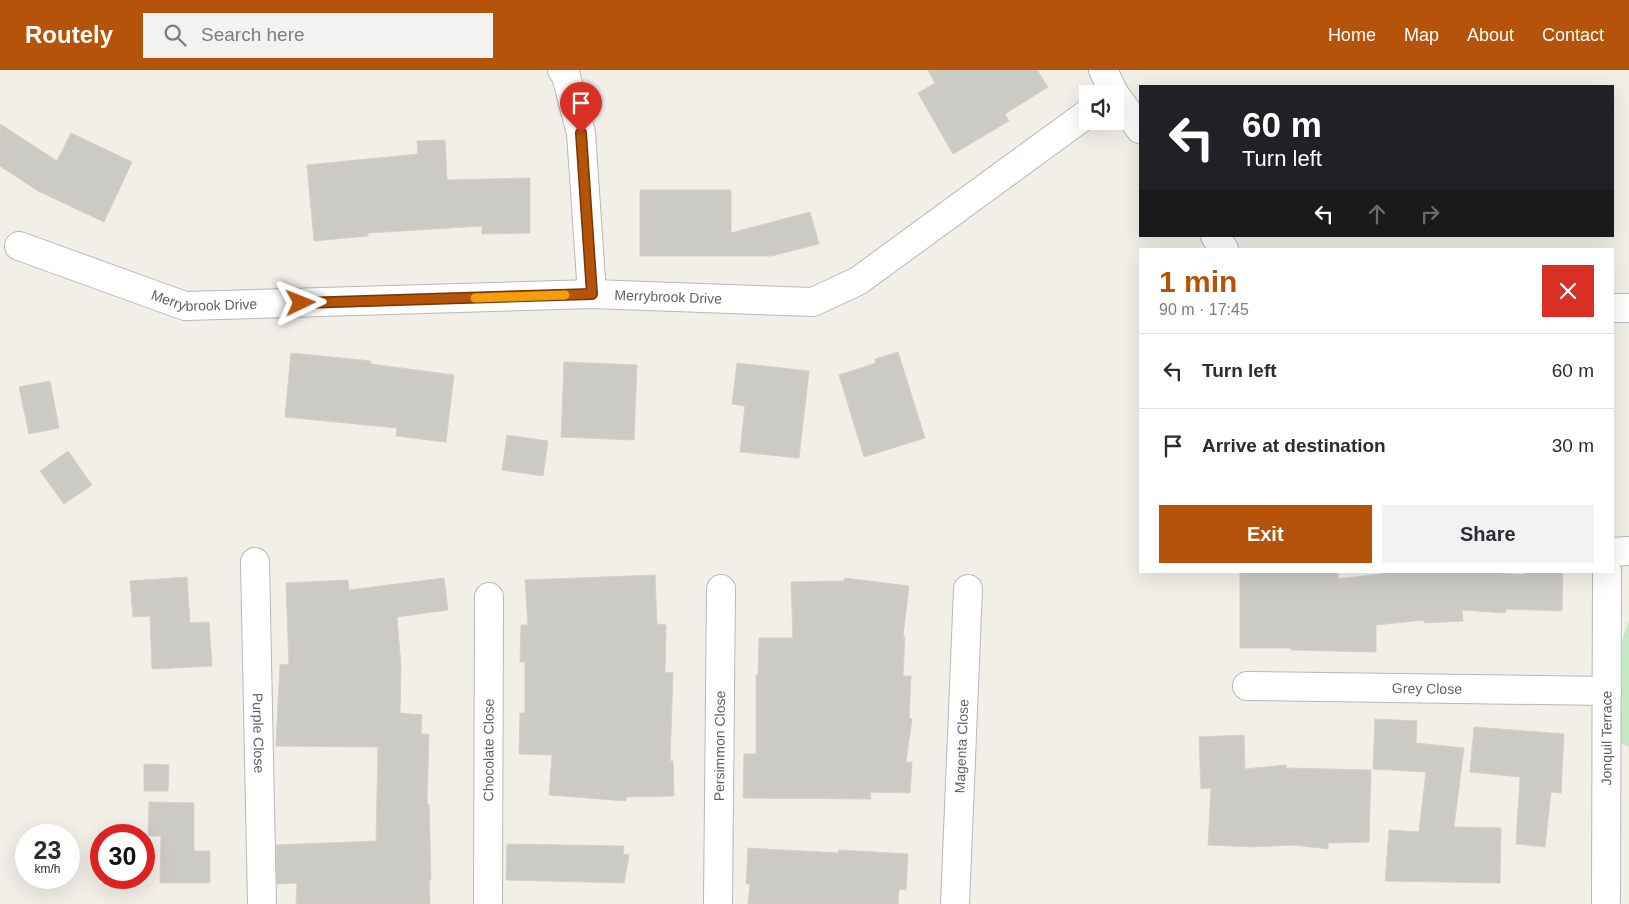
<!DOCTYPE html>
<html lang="en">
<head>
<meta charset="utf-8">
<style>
  :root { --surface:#fff; --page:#f2f2f3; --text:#2b2b33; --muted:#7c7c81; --line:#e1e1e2; --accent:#b45309 }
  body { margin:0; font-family:Arial,sans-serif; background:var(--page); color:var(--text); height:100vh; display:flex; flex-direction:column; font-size:19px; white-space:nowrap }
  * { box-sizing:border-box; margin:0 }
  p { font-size:16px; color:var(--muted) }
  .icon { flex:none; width:28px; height:28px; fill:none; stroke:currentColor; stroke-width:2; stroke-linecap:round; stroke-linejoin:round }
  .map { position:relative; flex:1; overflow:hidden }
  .details { position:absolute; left:1139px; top:178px; width:475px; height:325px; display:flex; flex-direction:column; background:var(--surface); border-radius:0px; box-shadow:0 5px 20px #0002 }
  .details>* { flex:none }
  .banner { position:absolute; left:1139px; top:15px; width:475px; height:152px; border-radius:0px; box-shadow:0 5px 20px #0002; background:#202124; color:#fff; overflow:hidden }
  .tools { position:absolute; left:1079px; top:15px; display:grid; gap:10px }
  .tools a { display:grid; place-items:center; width:45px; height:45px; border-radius:0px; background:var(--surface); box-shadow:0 5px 20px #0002; font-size:25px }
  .speed { position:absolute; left:15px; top:754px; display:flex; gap:10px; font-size:25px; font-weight:700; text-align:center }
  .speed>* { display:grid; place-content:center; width:65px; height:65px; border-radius:50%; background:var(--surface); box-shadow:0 5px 20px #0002; line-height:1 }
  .speed small { font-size:12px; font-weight:400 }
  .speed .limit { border:8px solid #d22; background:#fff; color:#111 }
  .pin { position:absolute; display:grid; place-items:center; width:42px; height:42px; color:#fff; margin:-51px -21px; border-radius:50% 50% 50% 0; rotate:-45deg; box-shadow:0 0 5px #0007 }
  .pin .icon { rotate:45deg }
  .me { position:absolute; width:55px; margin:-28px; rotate:88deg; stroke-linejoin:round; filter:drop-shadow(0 0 4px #0008) }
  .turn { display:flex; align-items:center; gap:18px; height:105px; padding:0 20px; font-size:22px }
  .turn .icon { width:65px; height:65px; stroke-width:2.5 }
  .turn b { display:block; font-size:35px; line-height:42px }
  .lanes { display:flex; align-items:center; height:48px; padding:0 20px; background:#0003; justify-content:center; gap:25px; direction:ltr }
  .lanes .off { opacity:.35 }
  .round { display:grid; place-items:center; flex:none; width:52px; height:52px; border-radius:0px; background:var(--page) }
  .head { display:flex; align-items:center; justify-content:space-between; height:85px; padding:0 20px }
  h1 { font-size:30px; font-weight:700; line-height:38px; color:var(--accent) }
  .button { display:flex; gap:10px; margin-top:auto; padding:10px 20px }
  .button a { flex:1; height:58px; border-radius:0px; background:var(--accent); color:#fff; font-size:20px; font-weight:700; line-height:58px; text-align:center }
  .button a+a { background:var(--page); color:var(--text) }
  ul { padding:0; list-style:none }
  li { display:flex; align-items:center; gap:15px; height:75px; padding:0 20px; border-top:1px solid var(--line) }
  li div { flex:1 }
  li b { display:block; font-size:19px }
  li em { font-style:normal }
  header { display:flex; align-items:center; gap:30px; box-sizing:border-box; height:70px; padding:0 25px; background:var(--accent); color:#fff }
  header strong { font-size:24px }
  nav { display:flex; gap:28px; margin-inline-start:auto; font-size:18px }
  .search { width:350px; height:45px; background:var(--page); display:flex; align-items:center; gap:12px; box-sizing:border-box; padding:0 18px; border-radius:0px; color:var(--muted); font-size:19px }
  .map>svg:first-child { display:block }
  .green { fill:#c5e8c5 }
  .building { fill:#cccac5; stroke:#d6d1c6 }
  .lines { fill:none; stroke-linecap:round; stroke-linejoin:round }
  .street-casing { stroke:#b5b8bc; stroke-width:30 }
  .street { stroke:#fff; stroke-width:28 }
  .route-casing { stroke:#753606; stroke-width:12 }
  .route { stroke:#b45309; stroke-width:9 }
  .slow { stroke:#f59e0b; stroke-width:9 }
  .labels { text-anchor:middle; stroke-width:5; stroke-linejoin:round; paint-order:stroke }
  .street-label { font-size:14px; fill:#5f6368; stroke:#fff }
</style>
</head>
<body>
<header>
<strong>Routely</strong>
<div class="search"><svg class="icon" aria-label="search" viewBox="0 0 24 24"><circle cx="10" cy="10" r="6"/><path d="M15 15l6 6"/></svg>Search here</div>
<nav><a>Home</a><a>Map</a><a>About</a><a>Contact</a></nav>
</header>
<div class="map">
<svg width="1629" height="834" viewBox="0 0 1629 834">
  <rect width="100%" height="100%" fill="#f1efe8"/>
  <path class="green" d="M 1629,550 L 1629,677 L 1593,658 Z"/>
  <path class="building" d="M 928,0 L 1037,0 L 1048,17 L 1005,44 L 1009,51 L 953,84 L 918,23 L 935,13 Z
    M 0,54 L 57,91 L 71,63 L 132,92 L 104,152 L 38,121 L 0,96 Z
    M 445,70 L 447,110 L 530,108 L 530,163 L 482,164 L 482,156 L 368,163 L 368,166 L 314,171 L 307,95 L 418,84 L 417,71 Z
    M 640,120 L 731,120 L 731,163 L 810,142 L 819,174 L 772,186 L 640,186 Z
    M 898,282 L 925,368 L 864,387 L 839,305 L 876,293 L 875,289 Z
    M 291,283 L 371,291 L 371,294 L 454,305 L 446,372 L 396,366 L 397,358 L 285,347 Z
    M 564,292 L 637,295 L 634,370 L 561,367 Z
    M 737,293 L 809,301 L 799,388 L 740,382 L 745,336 L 732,334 Z
    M 50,311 L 59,358 L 29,364 L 19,317 Z
    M 507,365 L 548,371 L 543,406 L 502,400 Z
    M 68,381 L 92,415 L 64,434 L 40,401 Z
    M 1240,501 L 1338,501 L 1338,509 L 1406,501 L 1480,501 L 1524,505 L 1524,501 L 1563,501 L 1562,541 L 1506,539 L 1505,543 L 1462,540 L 1463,551 L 1424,553 L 1424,550 L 1376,555 L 1376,582 L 1291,580 L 1291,578 L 1240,578 Z
    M 655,505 L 657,554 L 666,555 L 665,602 L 673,603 L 670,691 L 673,691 L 674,726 L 626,727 L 626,731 L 549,725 L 552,685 L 519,684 L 520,643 L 525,643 L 525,592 L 520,592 L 521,555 L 528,555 L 525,510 Z
    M 187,507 L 190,553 L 209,552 L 212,596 L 152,599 L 150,546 L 133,547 L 130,511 Z
    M 444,508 L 448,540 L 397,547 L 401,596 L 400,643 L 422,645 L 421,664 L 429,664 L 427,734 L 429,734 L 431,810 L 429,810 L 430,834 L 296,834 L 297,813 L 277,814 L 276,775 L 376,771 L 378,677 L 276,676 L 280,594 L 289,595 L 286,513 L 348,510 L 349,520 Z
    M 845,508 L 909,516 L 903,566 L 905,567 L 903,606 L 911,606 L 909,648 L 912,649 L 906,692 L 912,692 L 910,723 L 870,722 L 871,729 L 743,728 L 744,684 L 756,684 L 756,605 L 758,605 L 759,568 L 793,568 L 791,512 L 844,511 Z
    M 1375,649 L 1417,651 L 1416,673 L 1464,678 L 1454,757 L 1501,758 L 1500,813 L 1385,811 L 1389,760 L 1419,762 L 1426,702 L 1373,699 Z
    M 1474,657 L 1564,664 L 1561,723 L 1551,722 L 1545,777 L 1516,774 L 1520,707 L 1470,702 Z
    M 1244,665 L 1245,699 L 1286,695 L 1286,698 L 1371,700 L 1369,772 L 1328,773 L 1328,779 L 1294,775 L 1253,777 L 1208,775 L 1211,718 L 1201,719 L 1199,667 Z
    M 144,694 L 169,695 L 168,721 L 144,721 Z
    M 149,732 L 194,733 L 194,781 L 210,781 L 210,813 L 160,813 L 161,766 L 148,766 Z
    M 507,774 L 624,776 L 623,784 L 629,785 L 624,813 L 506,810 Z
    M 748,778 L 838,783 L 839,780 L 908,784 L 906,820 L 899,819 L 898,834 L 748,834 L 750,814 L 746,814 Z"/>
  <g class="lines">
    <g class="street-casing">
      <g id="street">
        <path d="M 562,0 L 566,6 L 581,63 L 592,224"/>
        <path d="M 1103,0 L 1114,23 L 1140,59"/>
        <path d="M 1215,166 L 1224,179"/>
        <path id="s1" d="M 19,176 L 185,236 L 592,224 L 813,232 L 858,211 L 1088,43"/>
        <path d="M 1612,238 L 1629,238"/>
        <path d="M 1612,482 L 1629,481"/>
        <path id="s2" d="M 255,492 L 262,834"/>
        <path id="s3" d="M 1247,616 L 1607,621"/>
        <path id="s4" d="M 488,834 L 489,527"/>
        <path id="s5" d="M 718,834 L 721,519"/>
        <path id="s6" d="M 955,834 L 968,519"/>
        <path id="s7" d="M 1606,834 L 1607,501"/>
      </g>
    </g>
    <use href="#street" class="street"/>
  </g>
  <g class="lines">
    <g class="route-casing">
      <path id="route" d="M 301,233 L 592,224 L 581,63"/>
    </g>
    <use href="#route" class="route"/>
    <path class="slow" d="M 475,228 L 565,225"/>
  </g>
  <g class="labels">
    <g class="street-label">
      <text dy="5" stroke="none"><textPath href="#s1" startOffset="195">Merrybrook Drive</textPath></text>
      <text dy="5" stroke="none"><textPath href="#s1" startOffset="660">Merrybrook Drive</textPath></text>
      <text dy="5" stroke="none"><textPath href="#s3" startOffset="180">Grey Close</textPath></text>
      <text dy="5" stroke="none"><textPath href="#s2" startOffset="171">Purple Close</textPath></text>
      <text dy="5" stroke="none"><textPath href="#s7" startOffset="166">Jonquil Terrace</textPath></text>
      <text dy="5" stroke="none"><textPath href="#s6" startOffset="158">Magenta Close</textPath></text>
      <text dy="5" stroke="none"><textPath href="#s5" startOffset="158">Persimmon Close</textPath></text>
      <text dy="5" stroke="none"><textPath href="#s4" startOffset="154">Chocolate Close</textPath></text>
    </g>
  </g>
</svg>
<div class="tools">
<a><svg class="icon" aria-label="sound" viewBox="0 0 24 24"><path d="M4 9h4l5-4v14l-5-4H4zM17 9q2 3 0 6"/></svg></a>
</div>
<div class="speed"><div>23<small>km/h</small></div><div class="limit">30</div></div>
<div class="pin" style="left:581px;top:63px;background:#d93025"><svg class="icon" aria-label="arrive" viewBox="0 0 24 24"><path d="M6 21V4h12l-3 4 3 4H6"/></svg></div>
<svg class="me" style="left:301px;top:233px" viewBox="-20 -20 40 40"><path d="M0-17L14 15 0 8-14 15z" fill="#b45309" stroke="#fff" stroke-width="4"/></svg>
<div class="banner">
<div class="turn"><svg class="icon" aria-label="left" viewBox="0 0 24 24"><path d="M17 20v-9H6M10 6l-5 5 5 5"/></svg><div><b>60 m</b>Turn left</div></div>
<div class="lanes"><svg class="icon" aria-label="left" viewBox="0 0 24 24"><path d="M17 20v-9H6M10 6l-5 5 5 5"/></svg><svg class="icon off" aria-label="ahead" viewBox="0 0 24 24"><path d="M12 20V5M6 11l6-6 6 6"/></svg><svg class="icon off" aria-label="right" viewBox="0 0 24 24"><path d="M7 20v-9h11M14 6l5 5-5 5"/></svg></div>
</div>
<section class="details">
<div class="head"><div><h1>1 min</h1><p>90 m · 17:45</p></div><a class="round" style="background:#d93025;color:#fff"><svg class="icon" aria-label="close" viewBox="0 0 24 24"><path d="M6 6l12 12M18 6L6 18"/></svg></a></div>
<ul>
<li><svg class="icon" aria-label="left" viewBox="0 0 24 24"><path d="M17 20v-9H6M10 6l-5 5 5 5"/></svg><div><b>Turn left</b></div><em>60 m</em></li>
<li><svg class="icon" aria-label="arrive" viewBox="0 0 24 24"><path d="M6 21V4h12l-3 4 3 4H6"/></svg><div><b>Arrive at destination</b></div><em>30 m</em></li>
</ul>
<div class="button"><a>Exit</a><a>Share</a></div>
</section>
</div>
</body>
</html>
